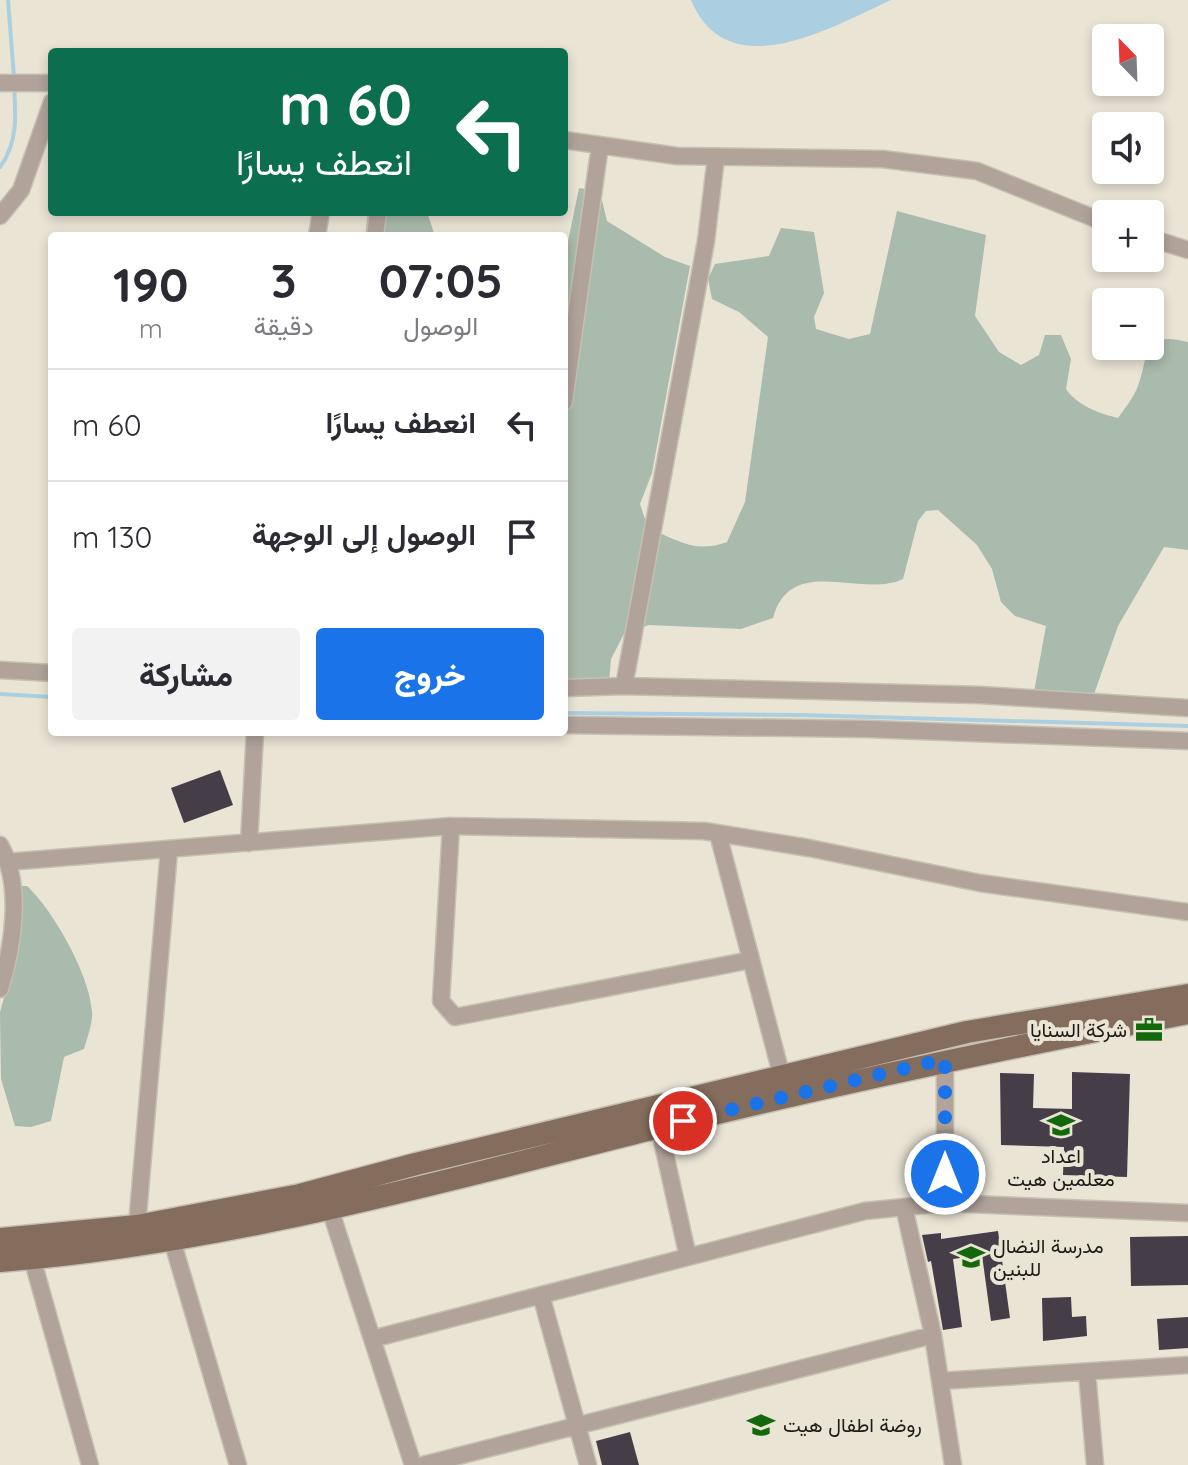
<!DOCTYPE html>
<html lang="ar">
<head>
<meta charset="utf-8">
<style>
  :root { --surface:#fff; --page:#f2f2f3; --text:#2b2b33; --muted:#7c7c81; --line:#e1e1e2; --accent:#1a73e8 }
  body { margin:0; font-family:Quicksand,Vazirmatn,sans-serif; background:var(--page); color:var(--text); direction:rtl; height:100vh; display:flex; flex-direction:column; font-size:30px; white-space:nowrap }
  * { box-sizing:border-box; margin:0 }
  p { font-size:26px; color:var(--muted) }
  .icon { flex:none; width:44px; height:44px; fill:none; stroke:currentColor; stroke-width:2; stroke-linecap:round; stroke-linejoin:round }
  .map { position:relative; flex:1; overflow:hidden; direction:ltr }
  .side { position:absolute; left:48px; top:232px; width:520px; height:504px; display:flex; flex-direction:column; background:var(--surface); border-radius:8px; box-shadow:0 4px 12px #0003; direction:rtl }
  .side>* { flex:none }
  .banner { position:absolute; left:48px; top:48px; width:520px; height:168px; border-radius:8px; box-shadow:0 4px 12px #0003; direction:rtl; background:#0b6e4f; color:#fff; overflow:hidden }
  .needle { width:52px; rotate:337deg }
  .controls { position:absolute; left:1092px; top:24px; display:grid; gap:16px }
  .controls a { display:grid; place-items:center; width:72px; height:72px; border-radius:8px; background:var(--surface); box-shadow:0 4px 12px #0003; font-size:40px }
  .pin { position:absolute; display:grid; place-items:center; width:68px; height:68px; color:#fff; margin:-34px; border:4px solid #fff; border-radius:50%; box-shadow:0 2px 8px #0007 }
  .me { position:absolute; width:88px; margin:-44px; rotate:0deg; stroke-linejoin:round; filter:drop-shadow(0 0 6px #0008) }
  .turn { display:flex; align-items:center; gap:28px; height:168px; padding:0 24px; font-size:36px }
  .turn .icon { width:104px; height:104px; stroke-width:2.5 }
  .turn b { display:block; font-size:56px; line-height:68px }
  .eta { display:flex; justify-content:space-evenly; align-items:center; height:136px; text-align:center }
  .eta b { font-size:48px; font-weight:800; line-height:56px }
  .primary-button { display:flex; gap:16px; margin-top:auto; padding:16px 24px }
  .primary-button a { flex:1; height:92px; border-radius:8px; background:var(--accent); color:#fff; font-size:32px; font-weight:800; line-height:92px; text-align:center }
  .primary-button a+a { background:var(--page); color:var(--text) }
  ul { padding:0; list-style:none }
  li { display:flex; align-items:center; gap:24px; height:112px; padding:0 24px; border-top:2px solid var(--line) }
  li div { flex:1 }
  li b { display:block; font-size:30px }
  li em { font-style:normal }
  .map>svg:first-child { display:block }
  .green { fill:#a9bbac }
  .water { fill:#abcfe0 }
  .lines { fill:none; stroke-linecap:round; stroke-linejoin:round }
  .stream { stroke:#abcfe0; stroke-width:4 }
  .building { fill:#453d48 }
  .minor-casing { stroke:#c5c0b2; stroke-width:19 }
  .major-casing { stroke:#c5c0b2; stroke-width:25 }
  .minor { stroke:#b1a39a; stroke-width:16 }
  .major { stroke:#846d5c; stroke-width:22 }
  .route { stroke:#1a73e8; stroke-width:14; stroke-dasharray:0 25.2 }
  .labels { text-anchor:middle; stroke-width:8; stroke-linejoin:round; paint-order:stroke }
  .poi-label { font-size:20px; fill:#1d1b15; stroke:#eae4d5; text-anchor:start }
</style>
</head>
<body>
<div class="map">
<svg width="1188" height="1465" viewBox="0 0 1188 1465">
  <rect width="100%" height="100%" fill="#eae4d5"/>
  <path class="green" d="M 579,188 L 600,192 L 607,221 L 665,257 L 690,266 L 652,473 L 640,504 L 648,528 C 677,540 696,554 727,542 L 745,502 L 768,337 L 739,312 L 712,299 L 708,279 L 715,264 L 769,256 L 781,228 L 814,232 L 824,293 L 814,317 L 816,329 L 849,339 L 870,334 L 897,211 L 986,235 L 975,316 L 999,352 L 1021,365 L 1039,355 L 1045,335 L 1061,335 L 1071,359 L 1066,389 C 1078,406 1098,413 1118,418 C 1125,408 1134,397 1138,386 C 1149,356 1141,330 1188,342 L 1188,550 L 1164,547 L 1118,626 L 1093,697 L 1034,692 L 1046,626 L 1015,616 L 1001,602 L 992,569 L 977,545 L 938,510 L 926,511 L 918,521 L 903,579 C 861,599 791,553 773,618 L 741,629 L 649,625 L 624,634 L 611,659 L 609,684 L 564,685 L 564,261 Z
    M 368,212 L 427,212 L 435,236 L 365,236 Z
    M 21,886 L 27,886 C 53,910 90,975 92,1012 C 93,1023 87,1038 84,1049 L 64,1057 L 51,1121 L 31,1127 L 15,1126 L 1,1079 L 0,1012 L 12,969 Z"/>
  <path class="water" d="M 691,0 L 891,0 C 830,28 728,88 691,0 Z"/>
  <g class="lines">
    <path class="stream" d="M 8,0 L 14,77
      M 0,167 C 18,143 16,115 14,86
      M 0,694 L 52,697
      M 564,713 L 800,715 L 1188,726"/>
  </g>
  <path class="building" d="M 220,770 L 233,805 L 184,823 L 171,788 Z
    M 1072,1072 L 1130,1074 L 1127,1177 L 1063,1175 L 1064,1147 L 1001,1145 L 1000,1073 L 1034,1074 L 1033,1108 L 1072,1109 Z
    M 998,1231 L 1010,1318 L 991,1321 L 982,1255 L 953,1259 L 962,1327 L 943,1330 L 931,1261 L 928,1262 L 922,1235 L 941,1233 L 941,1239 Z
    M 1188,1236 L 1188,1285 L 1131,1286 L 1130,1237 Z
    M 1071,1297 L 1072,1317 L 1086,1316 L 1087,1336 L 1043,1341 L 1042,1298 Z
    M 1188,1317 L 1188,1348 L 1159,1350 L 1157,1319 Z
    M 630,1432 L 639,1465 L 602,1465 L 596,1441 Z"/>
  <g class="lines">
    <g class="minor-casing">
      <path id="minor" d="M 0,83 L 52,83
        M 564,140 L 677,156 L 882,159 L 977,171 L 1106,223
        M 0,216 L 21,190 L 52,102
        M 317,236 L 321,212
        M 375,236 L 378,212
        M 1150,238 L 1188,250
        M 564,402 L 600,145
        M 0,670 L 52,673
        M 624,686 L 706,241 L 716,157
        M 564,688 L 624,686 L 980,695 L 1188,708
        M 564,725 L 868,729 L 1188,741
        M 451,826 L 441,1001 L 455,1017 L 751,960
        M 718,834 L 782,1077
        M 249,843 L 255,732
        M 0,845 C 23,885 13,947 0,989
        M 7,862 L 451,826 L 704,831 L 809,848 L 980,883 L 1188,912
        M 659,1127 L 688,1257
        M 945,1203 L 945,1059
        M 904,1207 L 933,1335 L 953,1465
        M 330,1209 L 413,1465
        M 137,1226 L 169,850
        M 172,1240 L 238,1465
        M 32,1258 L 90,1465
        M 541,1295 L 588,1465
        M 372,1339 L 865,1211 L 945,1203 L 1188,1213
        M 1087,1372 L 1095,1465
        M 940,1381 L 1188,1365
        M 423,1465 L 933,1335"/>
    </g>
    <g class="major-casing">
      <path id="major" d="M 0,1239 L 137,1226 L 300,1195 L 416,1164 L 967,1032 L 1188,995
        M 0,1261 C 218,1244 429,1185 639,1132 C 821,1087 1004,1048 1188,1013"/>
    </g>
    <use href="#minor" class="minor"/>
    <use href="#major" class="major"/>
  </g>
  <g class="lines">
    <path class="route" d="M 683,1121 L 945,1059 L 945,1174"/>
  </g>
  <defs>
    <g id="office-bare" transform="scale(2.16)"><path d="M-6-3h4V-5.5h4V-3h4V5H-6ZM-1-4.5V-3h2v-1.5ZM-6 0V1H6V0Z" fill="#13680c" stroke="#eae4d5" stroke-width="2.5" paint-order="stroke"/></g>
    <g id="school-bare" transform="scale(2.16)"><path d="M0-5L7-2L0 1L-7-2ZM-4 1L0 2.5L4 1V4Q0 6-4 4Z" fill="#13680c" stroke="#eae4d5" stroke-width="2.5" paint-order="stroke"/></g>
  </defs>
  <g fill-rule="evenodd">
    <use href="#office-bare" x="1149" y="1030"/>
    <use href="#school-bare" x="1061" y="1125"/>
    <use href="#school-bare" x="971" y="1257"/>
    <use href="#school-bare" x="761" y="1425"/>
  </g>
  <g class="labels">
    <g class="poi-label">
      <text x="1127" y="1037" text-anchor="end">شركة السنايا</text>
      <text x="1061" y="1163" text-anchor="middle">اعداد<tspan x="1061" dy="23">معلمين هيت</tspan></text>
      <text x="993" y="1253">مدرسة النضال<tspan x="993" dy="23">للبنين</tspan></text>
      <text x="783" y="1432">روضة اطفال هيت</text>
    </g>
  </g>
</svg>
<div class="controls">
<a><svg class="needle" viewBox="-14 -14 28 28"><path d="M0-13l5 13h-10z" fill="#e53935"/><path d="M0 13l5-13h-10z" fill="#7c7c81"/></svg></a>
<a><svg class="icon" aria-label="sound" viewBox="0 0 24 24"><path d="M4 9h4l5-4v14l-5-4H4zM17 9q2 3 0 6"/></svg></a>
<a>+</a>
<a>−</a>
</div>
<div class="pin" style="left:683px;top:1121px;background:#d93025"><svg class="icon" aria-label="arrive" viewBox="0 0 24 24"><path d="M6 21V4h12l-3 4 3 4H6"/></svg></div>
<svg class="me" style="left:945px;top:1174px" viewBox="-20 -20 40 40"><circle r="17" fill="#1a73e8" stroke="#fff" stroke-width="3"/><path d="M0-11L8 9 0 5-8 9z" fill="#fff"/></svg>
<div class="banner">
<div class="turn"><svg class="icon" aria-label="left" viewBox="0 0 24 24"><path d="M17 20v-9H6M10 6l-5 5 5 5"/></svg><div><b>60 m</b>انعطف يسارًا</div></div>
</div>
<section class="side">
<div class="eta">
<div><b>07:05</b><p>الوصول</p></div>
<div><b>3</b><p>دقيقة</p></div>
<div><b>190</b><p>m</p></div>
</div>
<ul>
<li><svg class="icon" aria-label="left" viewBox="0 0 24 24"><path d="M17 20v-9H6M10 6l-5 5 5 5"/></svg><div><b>انعطف يسارًا</b></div><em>60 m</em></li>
<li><svg class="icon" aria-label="arrive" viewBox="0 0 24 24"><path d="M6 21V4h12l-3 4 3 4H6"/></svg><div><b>الوصول إلى الوجهة</b></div><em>130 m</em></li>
</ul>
<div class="primary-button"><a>خروج</a><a>مشاركة</a></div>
</section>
</div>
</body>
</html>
